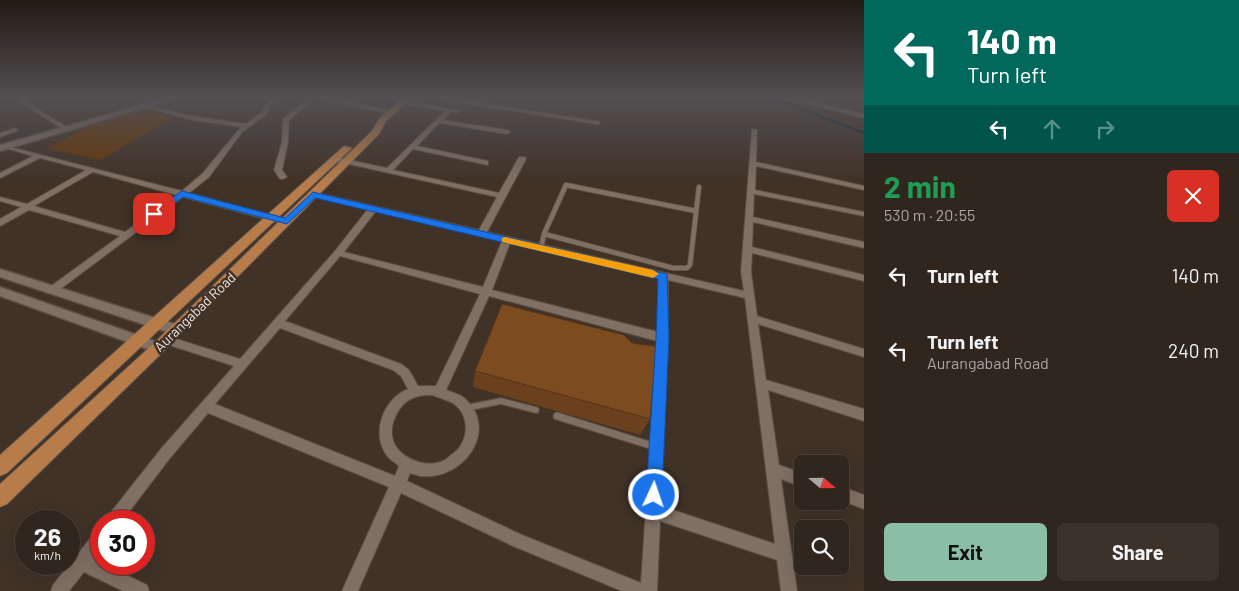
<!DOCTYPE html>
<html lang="en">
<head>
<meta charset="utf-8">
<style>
  :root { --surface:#30261d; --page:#3c322a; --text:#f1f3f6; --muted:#a8a5a4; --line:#4b433b; --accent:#8abfa5 }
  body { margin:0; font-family:Barlow,sans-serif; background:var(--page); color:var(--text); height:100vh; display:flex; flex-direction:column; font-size:19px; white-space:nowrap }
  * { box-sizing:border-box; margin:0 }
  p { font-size:16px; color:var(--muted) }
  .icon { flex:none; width:28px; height:28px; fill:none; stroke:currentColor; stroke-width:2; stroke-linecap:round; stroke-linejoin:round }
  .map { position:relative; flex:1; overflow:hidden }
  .drawer { display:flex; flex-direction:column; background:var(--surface); width:375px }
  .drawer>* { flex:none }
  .guide { background:#00695c; color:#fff; overflow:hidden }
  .needle { width:32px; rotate:110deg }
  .buttons { position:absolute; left:794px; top:455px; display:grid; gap:10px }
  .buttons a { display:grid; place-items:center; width:55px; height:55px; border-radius:8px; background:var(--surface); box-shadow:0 5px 20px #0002,0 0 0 1px var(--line); font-size:25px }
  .speed { position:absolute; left:15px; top:510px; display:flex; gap:10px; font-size:25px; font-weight:700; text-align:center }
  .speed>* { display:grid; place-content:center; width:65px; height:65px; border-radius:50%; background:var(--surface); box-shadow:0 5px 20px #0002,0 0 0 1px var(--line); line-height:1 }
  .speed small { font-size:12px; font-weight:400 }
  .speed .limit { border:8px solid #d22; background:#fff; color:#111 }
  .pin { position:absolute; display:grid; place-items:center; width:42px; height:42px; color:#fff; margin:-21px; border-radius:10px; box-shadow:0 2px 8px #0006 }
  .me { position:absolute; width:55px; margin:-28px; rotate:3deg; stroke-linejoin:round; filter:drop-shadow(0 0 4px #0008) }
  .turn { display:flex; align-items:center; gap:18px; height:105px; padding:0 20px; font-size:22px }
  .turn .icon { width:65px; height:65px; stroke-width:2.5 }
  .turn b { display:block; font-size:35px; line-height:42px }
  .lanes { display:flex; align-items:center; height:48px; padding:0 20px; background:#0003; justify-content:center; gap:25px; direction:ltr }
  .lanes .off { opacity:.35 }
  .round { display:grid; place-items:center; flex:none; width:52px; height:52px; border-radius:8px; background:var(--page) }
  .overview { display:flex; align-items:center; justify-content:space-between; height:85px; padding:0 20px }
  h1 { font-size:30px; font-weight:700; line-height:38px; color:#1e9e55 }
  .action { display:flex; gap:10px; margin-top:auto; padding:10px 20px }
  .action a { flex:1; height:58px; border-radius:8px; background:var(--accent); color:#111; font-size:20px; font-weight:700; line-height:58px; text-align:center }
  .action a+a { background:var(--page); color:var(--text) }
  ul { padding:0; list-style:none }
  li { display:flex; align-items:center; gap:15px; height:75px; padding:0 20px }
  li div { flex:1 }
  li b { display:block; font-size:19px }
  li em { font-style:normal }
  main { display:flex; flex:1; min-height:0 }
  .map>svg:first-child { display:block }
  .green { fill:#653606 }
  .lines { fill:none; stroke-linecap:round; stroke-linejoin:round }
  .stream { stroke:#002837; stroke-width:2.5 }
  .service-far3-casing { stroke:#5a4e44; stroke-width:5 }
  .service-far2-casing { stroke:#5a4e44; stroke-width:6 }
  .service-far1-casing { stroke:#5a4e44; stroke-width:8 }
  .service-casing { stroke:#5a4e44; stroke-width:9 }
  .minor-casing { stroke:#5a4e44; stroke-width:2 }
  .tertiary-casing { stroke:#5a4e44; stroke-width:3 }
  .primary-casing { stroke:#5a4e44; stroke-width:2 }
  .service-far3 { stroke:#806f63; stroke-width:3 }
  .service-far2 { stroke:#806f63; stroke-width:4.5 }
  .service-far1 { stroke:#806f63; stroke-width:5.5 }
  .service { stroke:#806f63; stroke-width:7 }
  .minor { fill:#806f63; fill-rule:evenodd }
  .tertiary { fill:#806f63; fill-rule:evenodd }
  .primary { fill:#b77c4a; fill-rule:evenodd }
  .wall { fill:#6b401c }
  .shaded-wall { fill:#573416 }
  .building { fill:#7c4b20; stroke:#573416 }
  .route { fill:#1a73e8; stroke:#114b97 }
  .slow { fill:#f59e0b }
  .labels { text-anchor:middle; stroke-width:5; stroke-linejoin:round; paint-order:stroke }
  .street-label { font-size:14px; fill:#ece3dc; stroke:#403227 }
</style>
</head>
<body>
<main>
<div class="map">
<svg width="864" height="591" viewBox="0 0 864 591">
  <rect width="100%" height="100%" fill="#403227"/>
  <path class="green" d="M 148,109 L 173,118 L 100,160 L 46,148 L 93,125 Z"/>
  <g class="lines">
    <path class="stream" d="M 752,98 L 789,104 L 864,133"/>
    <g class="service-far3-casing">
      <path id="service-far3" d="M 442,98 L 598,123"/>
    </g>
    <g class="service-far2-casing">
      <path id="service-far2" d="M 544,234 L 673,268 L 687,268 L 690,265 L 699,187
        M 541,248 L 544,234 L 566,185 L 696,211"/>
    </g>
    <g class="service-far1-casing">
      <path id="service-far1" d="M 466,408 L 501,401 L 536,410
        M 557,416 L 561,417"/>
    </g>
    <g class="service-casing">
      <path id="service" d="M 557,416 L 656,447"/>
    </g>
    <g class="minor-casing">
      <path id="minor" d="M 24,98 L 30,98 L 27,102 L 68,128 L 68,130 L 64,130 L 22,103 L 21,102 Z
        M 275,98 L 282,98 L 270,107 L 267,114 L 242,132 L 209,177 L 189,193 L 290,220 L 290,224 L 284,224 L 183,197 L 55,293 L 47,293 L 46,291 L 47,289 L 120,236 L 29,210 L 0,226 L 0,219 L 21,207 L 0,201 L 0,197 L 27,204 L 86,170 L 40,158 L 0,178 L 0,173 L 33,156 L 2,147 L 2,145 L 182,191 L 203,173 L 241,127 L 192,120 L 144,107 L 144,105 L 192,116 L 246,124 L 262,112 L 265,105 ZM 93,172 L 176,195 L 125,232 L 34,206 Z
        M 309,98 L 316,98 L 289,120 L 288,142 L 282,170 L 287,177 L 283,179 L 280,179 L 274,170 L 282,142 L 283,119 Z
        M 776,98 C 806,98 835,107 864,114 L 864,118 L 813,105 Z
        M 402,100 L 460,111 L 457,113 L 451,112 L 443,120 L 507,130 L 510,132 L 507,134 L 439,123 L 417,146 L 488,161 L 488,165 L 413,149 L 393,170 L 499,193 L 519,157 L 525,157 L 526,159 L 487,232 L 744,291 L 741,272 L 752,129 L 757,130 L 756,162 L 864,186 L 864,190 L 756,166 L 755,190 L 864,212 L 864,216 L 754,194 L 753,217 L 864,242 L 864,248 L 753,222 L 752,247 L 864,275 L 864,281 L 752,253 L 751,272 L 757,316 L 864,349 L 864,357 L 758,324 L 766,380 L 864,409 L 864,421 L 768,390 L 779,465 L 802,473 L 802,487 L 781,479 L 797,591 L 781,591 L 777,560 L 660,521 L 657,591 L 622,591 L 513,546 L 401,493 L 358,591 L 342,591 L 389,487 L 208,413 L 170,458 L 122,521 L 106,521 L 108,516 L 160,450 L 234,366 L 163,343 L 162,340 L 163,337 L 167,336 L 240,359 L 335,251 L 368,209 L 310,196 L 310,192 L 313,192 L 479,230 L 497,197 L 335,161 L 331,159 L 335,157 L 387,168 L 445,111 L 400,103 L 400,101 ZM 376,211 L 502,241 L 483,287 L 344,252 ZM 510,243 L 658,278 L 658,332 L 492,290 ZM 340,256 L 480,294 L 436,386 L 418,386 L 409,370 L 401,364 L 285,321 ZM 668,280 L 745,298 L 775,544 L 661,506 L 668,338 ZM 489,296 L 657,341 L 641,583 L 522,535 L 407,481 L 410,473 C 455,491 505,432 463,397 C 459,394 451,392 446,390 ZM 280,328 L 393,370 L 401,376 L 408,389 C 382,399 369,438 390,459 C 392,461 396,463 399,466 L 395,476 L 215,404 ZM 432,395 C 439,398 448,400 454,404 C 467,413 469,432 461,445 C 459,449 454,453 450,456 C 435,471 403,462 394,443 C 387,427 398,404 413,398 C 419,395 426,395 432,395 Z
        M 15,128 L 18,130 L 17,131 L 0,137 L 0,133 Z
        M 840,486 L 864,495 L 864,509 L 840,500 Z
        M 101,528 L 101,548 L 93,559 L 147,585 L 149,591 L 123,591 L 84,572 L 69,591 L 51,591 L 53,585 L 96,531 Z"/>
    </g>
    <g class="tertiary-casing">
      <path id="tertiary" d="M 166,98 L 178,98 L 0,151 L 0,145 Z
        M 317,98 L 332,98 L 394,112 L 390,114 Z
        M 0,269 L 181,326 L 183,330 L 181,334 L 176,335 L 0,277 Z
        M 0,287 L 163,344 L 165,348 L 163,352 L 158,353 L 0,296 Z"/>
    </g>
    <g class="primary-casing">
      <path id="primary" d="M 403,98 L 412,98 L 386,121 L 379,134 L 163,352 L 7,504 L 0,507 L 0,484 L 153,344 L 372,131 L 380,118 Z
        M 344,146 L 352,148 L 7,473 L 0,476 L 0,455 Z"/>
    </g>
    <use href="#service-far3" class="service-far3"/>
    <use href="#service-far2" class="service-far2"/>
    <use href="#service-far1" class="service-far1"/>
    <use href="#service" class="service"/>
    <use href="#minor" class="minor"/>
    <use href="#tertiary" class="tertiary"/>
    <use href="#primary" class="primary"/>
  </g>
  <path class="wall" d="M 475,371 L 654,375 L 650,419 L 640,435 L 473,387 Z"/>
  <path class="shaded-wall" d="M 662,361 L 653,378 L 655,367 Z"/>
  <path class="building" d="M 502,304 L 624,335 L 632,343 L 660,347 L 662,361 L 655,367 L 650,419 L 475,371 Z"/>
  <linearGradient id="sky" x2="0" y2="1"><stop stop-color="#231c15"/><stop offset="0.54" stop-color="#534f52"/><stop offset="1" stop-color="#534f52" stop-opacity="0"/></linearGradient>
  <rect width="864" height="181" fill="url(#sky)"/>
  <path class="route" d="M 182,191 L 285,218 L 313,192 L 667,274 L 669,338 L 662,495 L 660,501 L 654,503 L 648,501 L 646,495 L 656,338 L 658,279 L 315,198 L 287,224 L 183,197 L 157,216 L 151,216 L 151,212 Z"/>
  <path class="slow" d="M 505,237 L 653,270 L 659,274 L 653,278 L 502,242 L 502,238 Z"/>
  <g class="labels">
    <g class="street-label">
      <text transform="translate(195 312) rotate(-44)" y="5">Aurangabad Road</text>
    </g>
  </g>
</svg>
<div class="buttons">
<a><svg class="needle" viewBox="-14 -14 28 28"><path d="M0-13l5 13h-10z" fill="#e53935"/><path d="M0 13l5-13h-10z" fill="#a8a5a4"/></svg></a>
<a><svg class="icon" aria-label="search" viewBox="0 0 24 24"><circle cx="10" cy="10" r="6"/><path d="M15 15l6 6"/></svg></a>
</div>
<div class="speed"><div>26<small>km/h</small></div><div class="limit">30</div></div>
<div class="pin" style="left:154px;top:214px;background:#d93025"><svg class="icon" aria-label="arrive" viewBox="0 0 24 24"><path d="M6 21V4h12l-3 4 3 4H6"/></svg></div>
<svg class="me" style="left:654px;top:495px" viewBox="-20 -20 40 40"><circle r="17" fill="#1a73e8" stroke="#fff" stroke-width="3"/><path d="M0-11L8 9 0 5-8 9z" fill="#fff"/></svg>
</div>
<section class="drawer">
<div class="guide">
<div class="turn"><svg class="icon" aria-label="left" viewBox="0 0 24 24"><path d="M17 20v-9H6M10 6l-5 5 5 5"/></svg><div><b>140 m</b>Turn left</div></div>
<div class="lanes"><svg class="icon" aria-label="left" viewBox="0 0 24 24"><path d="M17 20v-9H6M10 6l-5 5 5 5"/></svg><svg class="icon off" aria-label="ahead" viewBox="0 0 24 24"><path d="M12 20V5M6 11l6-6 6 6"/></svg><svg class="icon off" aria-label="right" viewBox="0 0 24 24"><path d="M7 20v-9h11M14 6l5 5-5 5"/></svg></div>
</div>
<div class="overview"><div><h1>2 min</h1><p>530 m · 20:55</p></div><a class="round" style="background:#d93025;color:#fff"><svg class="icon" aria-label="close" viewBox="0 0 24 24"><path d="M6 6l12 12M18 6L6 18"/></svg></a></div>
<ul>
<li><svg class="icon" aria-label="left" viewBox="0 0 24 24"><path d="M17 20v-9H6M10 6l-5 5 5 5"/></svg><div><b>Turn left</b></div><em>140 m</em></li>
<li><svg class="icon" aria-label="left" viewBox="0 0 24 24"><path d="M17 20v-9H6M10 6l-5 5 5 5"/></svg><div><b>Turn left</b><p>Aurangabad Road</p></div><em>240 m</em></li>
</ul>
<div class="action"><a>Exit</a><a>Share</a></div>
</section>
</main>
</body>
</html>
